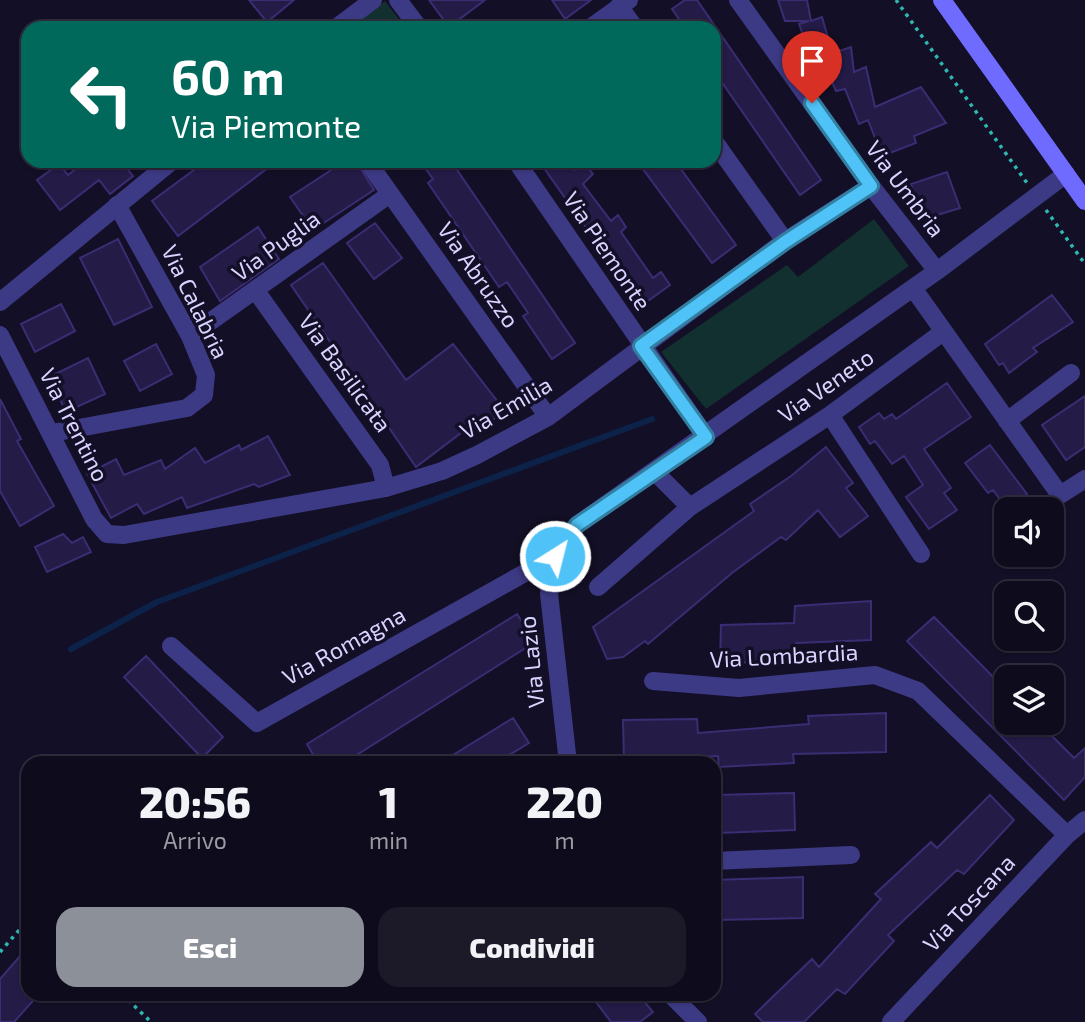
<!DOCTYPE html>
<html lang="it">
<head>
<meta charset="utf-8">
<style>
  :root { --surface:#0e0b1c; --page:#1c1929; --text:#f1f3f6; --muted:#9b9ba3; --line:#2e2b3b; --accent:#8c9099 }
  body { margin:0; font-family:"Exo 2",sans-serif; background:var(--page); color:var(--text); height:100vh; display:flex; flex-direction:column; font-size:26px; white-space:nowrap }
  * { box-sizing:border-box; margin:0 }
  p { font-size:23px; color:var(--muted) }
  .icon { flex:none; width:38px; height:38px; fill:none; stroke:currentColor; stroke-width:2; stroke-linecap:round; stroke-linejoin:round }
  .map { position:relative; flex:1; overflow:hidden }
  .panel { position:absolute; left:21px; top:756px; width:700px; height:245px; display:flex; flex-direction:column; background:var(--surface); border-radius:21px; box-shadow:0 2px 5px #0004,0 0 0 2px var(--line) }
  .panel>* { flex:none }
  .banner { position:absolute; left:21px; top:21px; width:700px; height:147px; border-radius:21px; box-shadow:0 2px 5px #0004,0 0 0 2px var(--line); background:#00695c; color:#fff; overflow:hidden }
  .controls { position:absolute; left:994px; top:497px; display:grid; gap:14px }
  .controls a { display:grid; place-items:center; width:70px; height:70px; border-radius:14px; background:var(--surface); box-shadow:0 2px 5px #0004,0 0 0 2px var(--line); font-size:35px }
  .pin { position:absolute; display:grid; place-items:center; width:60px; height:60px; color:#fff; margin:-72px -30px; border-radius:50% 50% 50% 0; rotate:-45deg; box-shadow:0 0 7px #0007 }
  .pin .icon { rotate:45deg }
  .me { position:absolute; width:77px; margin:-38px; rotate:36deg; stroke-linejoin:round; filter:drop-shadow(0 0 5px #0008) }
  .turn { display:flex; align-items:center; gap:24px; height:147px; padding:0 35px; font-size:32px }
  .turn .icon { width:91px; height:91px; stroke-width:2.5 }
  .turn b { display:block; font-size:49px; line-height:60px }
  .eta { display:flex; justify-content:space-evenly; align-items:center; height:119px; text-align:center }
  .eta b { font-size:42px; font-weight:800; line-height:49px }
  .button { display:flex; gap:14px; margin-top:auto; padding:14px 35px }
  .button a { flex:1; height:80px; border-radius:21px; background:var(--accent); color:#fff; font-size:28px; font-weight:800; line-height:80px; text-align:center }
  .button a+a { background:var(--page); color:var(--text) }
  .map>svg:first-child { display:block }
  .green { fill:#12302f }
  .lines { fill:none; stroke-linecap:round; stroke-linejoin:round }
  .stream { stroke:#0c2248; stroke-width:6 }
  .building { fill:#241b47; stroke:#3b2d73; stroke-width:2 }
  .path { stroke:#2fb8b0; stroke-width:3.5; stroke-dasharray:3.5 5; stroke-linecap:butt }
  .street { stroke:#3d3a85; stroke-width:18 }
  .secondary { stroke:#6f6bff; stroke-width:18 }
  .route-casing { stroke:#337fa1; stroke-width:18 }
  .route { stroke:#4fc3f7; stroke-width:12 }
  .labels { text-anchor:middle; stroke-width:7; stroke-linejoin:round; paint-order:stroke }
  .street-label { font-size:23px; fill:#d9d4ff; stroke:#130f26 }
</style>
</head>
<body>
<div class="map">
<svg width="1085" height="1022" viewBox="0 0 1085 1022">
  <rect width="100%" height="100%" fill="#130f26"/>
  <path class="green" d="M 385,1 L 406,28 L 354,28 L 353,26 Z
    M 874,219 L 909,266 L 706,409 L 661,352 L 787,265 L 798,277 Z"/>
  <g class="lines">
    <path class="stream" d="M 71,649 L 157,602 L 652,419"/>
  </g>
  <path class="building" d="M 249,0 L 294,0 L 267,22 Z
    M 429,0 L 485,0 L 449,27 Z
    M 552,0 L 591,0 L 565,19 Z
    M 685,0 L 697,0 L 821,180 L 800,195 L 714,71 L 714,28 L 685,28 L 672,9 Z
    M 778,0 L 807,0 L 811,21 L 822,17 L 832,52 L 812,60 L 799,24 L 809,21 L 785,21 Z
    M 851,47 L 854,72 L 866,67 L 875,107 L 921,87 L 946,123 L 914,136 L 916,143 L 882,156 L 868,120 L 859,124 L 845,89 L 836,91 L 821,57 Z
    M 86,161 L 121,161 L 133,176 L 110,194 L 99,180 L 60,210 L 37,180 L 59,164 L 68,175 Z
    M 206,161 L 277,161 L 178,236 L 152,201 Z
    M 345,161 L 356,161 L 374,190 L 313,230 L 290,197 Z
    M 420,161 L 451,161 L 575,343 L 552,359 L 523,316 L 528,313 L 507,282 L 499,287 L 428,183 L 433,179 Z
    M 539,161 L 568,161 L 574,170 L 584,163 L 593,174 L 583,184 L 611,221 L 618,215 L 626,227 L 621,232 L 653,278 L 661,272 L 670,285 L 641,306 Z
    M 637,161 L 675,161 L 736,245 L 712,263 Z
    M 947,172 L 960,208 L 924,219 L 911,184 Z
    M 375,223 L 402,258 L 374,279 L 347,243 Z
    M 258,227 L 279,259 L 220,301 L 200,267 Z
    M 118,239 L 152,307 L 114,325 L 80,258 Z
    M 323,263 L 406,380 L 453,344 L 505,411 L 470,437 L 465,430 L 416,467 L 291,285 Z
    M 1052,295 L 1073,322 L 1033,348 L 1037,352 L 1009,373 L 1003,363 L 999,365 L 985,344 Z
    M 61,304 L 75,331 L 35,352 L 21,324 Z
    M 156,344 L 172,374 L 140,391 L 124,361 Z
    M 88,358 L 105,394 L 66,412 L 49,377 Z
    M 947,383 L 971,417 L 924,449 L 951,488 L 944,493 L 957,510 L 929,529 L 906,497 L 923,485 L 904,456 L 892,464 L 875,441 L 870,444 L 859,427 L 879,413 L 884,419 L 892,414 L 896,419 Z
    M 1085,396 L 1085,447 L 1066,460 L 1042,425 Z
    M 0,399 L 21,439 L 17,441 L 54,506 L 20,526 L 0,491 Z
    M 268,436 L 290,475 L 259,487 L 254,484 L 187,508 L 182,497 L 144,514 L 137,504 L 111,518 L 87,474 L 116,459 L 124,475 L 161,460 L 165,469 L 195,448 L 205,463 L 239,445 L 241,450 Z
    M 990,445 L 1027,494 L 1007,509 L 993,490 L 988,493 L 965,463 Z
    M 826,447 L 853,483 L 846,488 L 868,516 L 840,537 L 818,510 L 786,540 L 781,537 L 732,573 L 648,644 L 645,641 L 623,657 L 607,659 L 593,627 L 754,511 L 750,504 L 791,476 Z
    M 63,534 L 72,543 L 83,537 L 91,552 L 47,572 L 35,547 Z
    M 871,601 L 871,640 L 796,643 L 799,661 L 720,663 L 721,625 L 794,623 L 795,606 Z
    M 517,614 L 535,642 L 344,763 L 318,763 L 307,744 Z
    M 934,617 L 1006,690 L 1006,723 L 1039,723 L 1074,758 L 1085,748 L 1085,777 L 1064,800 L 907,641 Z
    M 146,656 L 223,737 L 202,758 L 124,677 Z
    M 886,713 L 886,752 L 793,754 L 794,763 L 719,767 L 718,756 L 624,760 L 623,720 L 697,719 L 698,733 L 809,724 L 808,716 Z
    M 513,718 L 529,743 L 496,763 L 440,763 Z
    M 794,793 L 795,830 L 719,833 L 718,795 Z
    M 990,795 L 1014,820 L 964,874 L 957,870 L 888,935 L 894,941 L 845,994 L 837,989 L 804,1022 L 763,1022 L 755,1014 L 812,959 L 819,967 L 881,899 L 875,894 L 931,842 L 937,848 Z
    M 803,877 L 803,918 L 714,920 L 714,880 Z
    M 28,947 L 28,994 L 39,994 L 14,1022 L 0,1022 L 0,979 Z
    M 590,994 L 638,994 L 653,1012 L 640,1022 L 611,1022 Z"/>
  <g class="lines">
    <path class="path" d="M 896,0 L 1027,183
      M 1046,210 L 1085,264
      M 0,952 L 28,920
      M 122,994 L 151,1022"/>
    <path class="street" d="M 398,0 L 419,28
      M 738,0 L 871,186 L 937,271
      M 619,6 L 635,28
      M 336,28 L 373,0
      M 590,28 L 629,0
      M 714,141 L 785,241
      M 367,161 L 548,417
      M 516,161 L 706,437
      M 913,288 L 1060,495 L 1085,479
      M 256,291 L 380,465 L 386,488
      M 0,302 L 172,161
      M 0,335 L 94,519 L 107,534 L 124,535 L 386,488 L 442,471 L 477,455 L 548,417 L 785,241 L 871,186
      M 190,336 L 390,194
      M 830,415 L 921,554
      M 1007,421 L 1071,373
      M 52,433 L 187,408 L 204,395 L 206,375 L 190,336 L 117,205
      M 655,472 L 690,507 L 830,415 L 943,332
      M 555,556 L 549,594 L 568,763
      M 598,587 L 690,507
      M 171,646 L 257,723 L 555,556 L 577,525 L 937,271 L 1066,174
      M 653,681 L 739,688 L 875,675 L 918,691 L 1067,835
      M 714,861 L 851,855
      M 670,994 L 698,1022
      M 891,1022 L 1067,835 L 1085,820"/>
    <path class="secondary" d="M 942,0 L 1085,201"/>
  </g>
  <g class="lines">
    <g class="route-casing">
      <path id="route" d="M 555,556 L 577,525 L 706,437 L 641,346 L 785,242 L 871,186 L 812,103"/>
    </g>
    <use href="#route" class="route"/>
  </g>
  <g class="labels">
    <g class="street-label">
      <text transform="translate(905 189) rotate(53)" y="8">Via Umbria</text>
      <text transform="translate(276 246) rotate(-36)" y="8">Via Puglia</text>
      <text transform="translate(607 251) rotate(56)" y="8">Via Piemonte</text>
      <text transform="translate(478 275) rotate(55)" y="8">Via Abruzzo</text>
      <text transform="translate(195 302) rotate(64)" y="8">Via Calabria</text>
      <text transform="translate(345 373) rotate(54)" y="8">Via Basilicata</text>
      <text transform="translate(826 386) rotate(-35)" y="8">Via Veneto</text>
      <text transform="translate(506 408) rotate(-30)" y="8">Via Emilia</text>
      <text transform="translate(74 425) rotate(63)" y="8">Via Trentino</text>
      <text transform="translate(344 646) rotate(-29)" y="8">Via Romagna</text>
      <text transform="translate(784 656) rotate(-3)" y="8">Via Lombardia</text>
      <text transform="translate(532 662) rotate(-96)" y="8">Via Lazio</text>
      <text transform="translate(969 903) rotate(-47)" y="8">Via Toscana</text>
    </g>
  </g>
</svg>
<div class="controls">
<a><svg class="icon" aria-label="sound" viewBox="0 0 24 24"><path d="M4 9h4l5-4v14l-5-4H4zM17 9q2 3 0 6"/></svg></a>
<a><svg class="icon" aria-label="search" viewBox="0 0 24 24"><circle cx="10" cy="10" r="6"/><path d="M15 15l6 6"/></svg></a>
<a><svg class="icon" aria-label="layers" viewBox="0 0 24 24"><path d="M12 4l9 5-9 5-9-5zM3 14l9 5 9-5"/></svg></a>
</div>
<div class="pin" style="left:812px;top:103px;background:#d93025"><svg class="icon" aria-label="arrive" viewBox="0 0 24 24"><path d="M6 21V4h12l-3 4 3 4H6"/></svg></div>
<svg class="me" style="left:555px;top:556px" viewBox="-20 -20 40 40"><circle r="17" fill="#4fc3f7" stroke="#fff" stroke-width="3"/><path d="M0-11L8 9 0 5-8 9z" fill="#fff"/></svg>
<div class="banner">
<div class="turn"><svg class="icon" aria-label="left" viewBox="0 0 24 24"><path d="M17 20v-9H6M10 6l-5 5 5 5"/></svg><div><b>60 m</b>Via Piemonte</div></div>
</div>
<section class="panel">
<div class="eta">
<div><b>20:56</b><p>Arrivo</p></div>
<div><b>1</b><p>min</p></div>
<div><b>220</b><p>m</p></div>
</div>
<div class="button"><a>Esci</a><a>Condividi</a></div>
</section>
</div>
</body>
</html>
